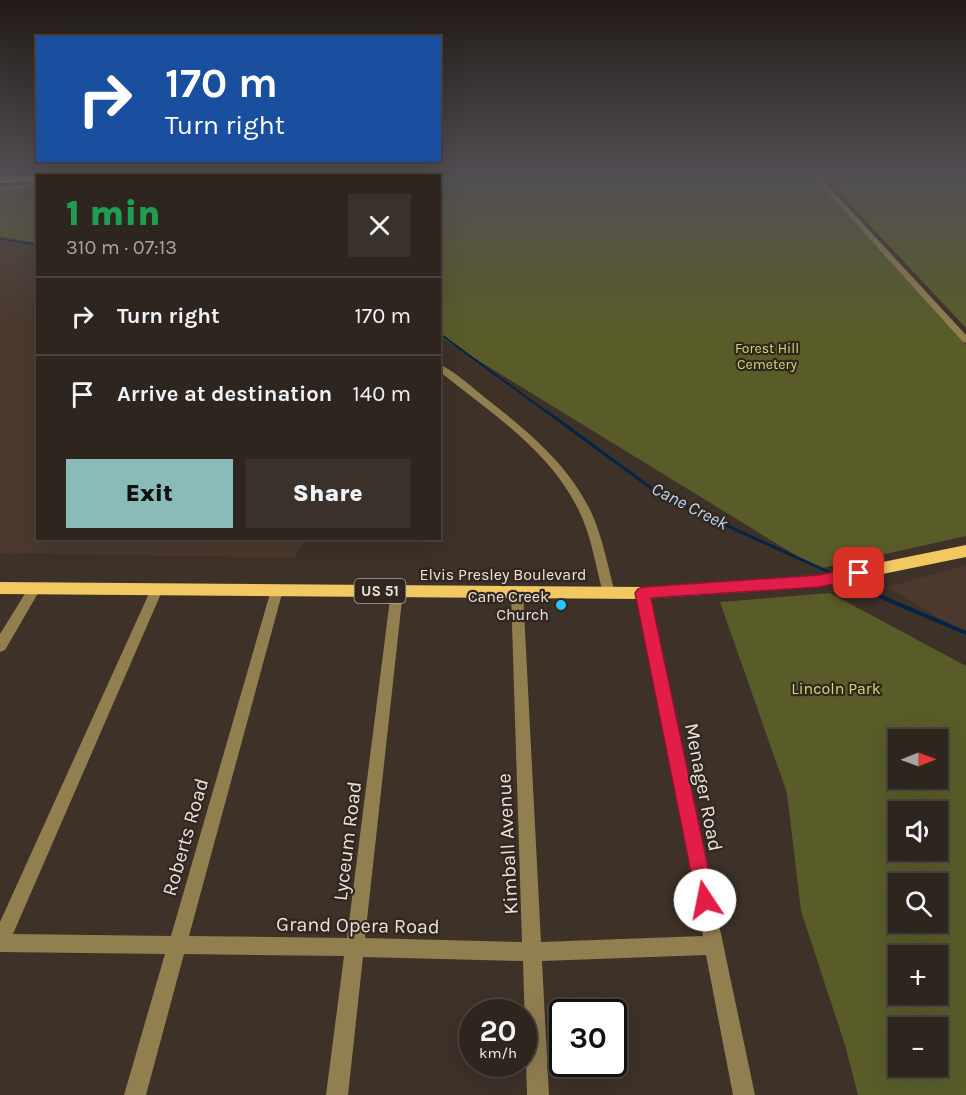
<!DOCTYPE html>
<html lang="en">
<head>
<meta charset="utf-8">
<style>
  :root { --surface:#2e251e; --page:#3a312b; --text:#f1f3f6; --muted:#a7a5a4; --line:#49423c; --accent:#8bbbb9 }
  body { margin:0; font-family:Karla,sans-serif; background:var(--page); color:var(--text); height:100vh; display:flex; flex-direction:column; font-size:22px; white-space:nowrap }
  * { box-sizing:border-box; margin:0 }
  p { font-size:20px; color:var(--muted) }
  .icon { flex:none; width:33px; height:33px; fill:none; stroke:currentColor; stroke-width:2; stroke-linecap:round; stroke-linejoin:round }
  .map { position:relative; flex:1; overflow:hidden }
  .side { position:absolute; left:36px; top:174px; width:405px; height:366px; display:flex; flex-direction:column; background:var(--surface); border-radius:0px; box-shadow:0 6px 24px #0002,0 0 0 2px var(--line) }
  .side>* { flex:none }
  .guide { position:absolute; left:36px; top:36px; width:405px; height:126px; border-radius:0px; box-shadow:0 6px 24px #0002,0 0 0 2px var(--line); background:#1a4fa0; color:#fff; overflow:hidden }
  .needle { width:39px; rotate:89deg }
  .fabs { position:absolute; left:888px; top:729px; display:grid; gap:12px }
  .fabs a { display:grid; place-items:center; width:60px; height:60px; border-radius:0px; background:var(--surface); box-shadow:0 6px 24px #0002,0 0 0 2px var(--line); font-size:30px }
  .speed { position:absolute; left:459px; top:999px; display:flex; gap:12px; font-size:30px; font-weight:700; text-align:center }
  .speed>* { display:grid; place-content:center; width:78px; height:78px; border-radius:50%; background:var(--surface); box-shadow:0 6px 24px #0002,0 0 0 2px var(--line); line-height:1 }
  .speed small { font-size:15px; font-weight:400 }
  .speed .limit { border:3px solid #111; border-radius:9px; background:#fff; color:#111 }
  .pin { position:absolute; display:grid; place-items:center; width:51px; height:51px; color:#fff; margin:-26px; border-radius:12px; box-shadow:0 3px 9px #0006 }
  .me { position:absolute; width:66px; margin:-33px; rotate:349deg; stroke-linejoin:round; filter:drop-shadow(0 0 4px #0008) }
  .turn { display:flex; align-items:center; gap:21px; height:126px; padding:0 30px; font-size:27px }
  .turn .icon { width:78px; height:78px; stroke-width:2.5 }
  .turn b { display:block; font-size:42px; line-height:51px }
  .round { display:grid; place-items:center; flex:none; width:63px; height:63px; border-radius:0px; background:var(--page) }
  .headline { display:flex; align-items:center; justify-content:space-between; height:102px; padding:0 30px }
  h1 { font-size:36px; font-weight:800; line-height:45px; color:#1e9e55 }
  .cta { display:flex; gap:12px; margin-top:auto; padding:12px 30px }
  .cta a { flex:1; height:69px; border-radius:0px; background:var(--accent); color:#111; font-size:24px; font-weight:800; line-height:69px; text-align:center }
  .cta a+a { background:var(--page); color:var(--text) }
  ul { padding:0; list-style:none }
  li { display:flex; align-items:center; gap:18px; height:78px; padding:0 30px; border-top:2px solid var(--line) }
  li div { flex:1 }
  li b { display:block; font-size:22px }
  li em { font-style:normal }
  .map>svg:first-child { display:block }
  .built { fill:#4a392c }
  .green { fill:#595c29; fill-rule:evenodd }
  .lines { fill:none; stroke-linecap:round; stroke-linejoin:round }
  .stream-far3 { stroke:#012546; stroke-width:1.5 }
  .stream-far2 { stroke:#012546; stroke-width:2 }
  .stream-far1 { stroke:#012546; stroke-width:3 }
  .stream { stroke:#012546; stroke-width:4 }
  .minor { fill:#927f50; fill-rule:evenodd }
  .tertiary { fill:#927f50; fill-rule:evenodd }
  .primary { fill:#f2c862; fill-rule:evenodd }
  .motorway { fill:#fdeabe; fill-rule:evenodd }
  .route { fill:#e11d48; stroke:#92132f; stroke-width:1.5 }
  .poi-dot { fill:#28c8ff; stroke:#32271f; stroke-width:2 }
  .labels { text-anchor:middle; stroke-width:4.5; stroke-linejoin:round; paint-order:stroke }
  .far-park-label { font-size:14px; fill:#d2d977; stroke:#32271f }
  .shield { fill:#32271f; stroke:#b3aba4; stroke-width:1.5 }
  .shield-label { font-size:15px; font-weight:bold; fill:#eae3dd }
  .street-label { font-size:16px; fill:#eae3dd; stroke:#32271f }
  .poi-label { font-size:16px; fill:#eae3dd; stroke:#32271f; text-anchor:end }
  .park-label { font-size:16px; fill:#d2d977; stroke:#32271f }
  .water-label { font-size:18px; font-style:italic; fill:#bed8f4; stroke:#32271f }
  .near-street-label { font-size:20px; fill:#eae3dd; stroke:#32271f }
</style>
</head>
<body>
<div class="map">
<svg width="966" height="1095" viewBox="0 0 966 1095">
  <rect width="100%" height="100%" fill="#3d3128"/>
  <path class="built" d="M 0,236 L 37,243 L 38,538 L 306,539 L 294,558 L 0,553 Z
    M 966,565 L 966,634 L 887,587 Z"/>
  <path class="green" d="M 814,175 L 966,345 L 966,536 L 818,569 L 440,337 L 440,176 L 320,176 Z
    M 823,175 L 966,175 L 966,328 Z
    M 37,187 L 37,243 L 0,236 L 0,191 Z
    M 830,593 L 966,666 L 966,1095 L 858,1095 L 845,1045 L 801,911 L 787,793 L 720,602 ZM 898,740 L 938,740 L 938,778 L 898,778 ZM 898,812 L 938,812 L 938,850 L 898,850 ZM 898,884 L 938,884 L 938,922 L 898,922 ZM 898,956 L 938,956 L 938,994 L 898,994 ZM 898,1028 L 938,1028 L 938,1066 L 898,1066 Z"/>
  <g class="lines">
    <path class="stream-far3" d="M 0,239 L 38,245"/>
    <path class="stream-far2" d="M 440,334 L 548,413"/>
    <path class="stream-far1" d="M 546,411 L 662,496 L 833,574
      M 844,580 L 855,585"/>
    <path class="stream" d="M 851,584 L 966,633"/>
    <path class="minor" d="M 812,175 L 818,175 L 966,335 L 966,343 L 963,342 Z
      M 440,365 C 455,371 475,390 488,400 C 529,432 570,466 592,514 C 603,539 608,567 615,593 L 614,597 L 604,597 L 603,593 C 595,564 591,532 576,505 C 546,448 489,411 440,372 Z
      M 35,583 L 39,584 L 41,588 L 5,650 L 0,652 L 0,634 L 31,584 Z
      M 157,584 L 161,585 L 163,589 L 13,934 L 171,936 L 271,590 L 273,586 L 281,586 L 283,590 L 189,936 L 347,938 L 391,591 L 393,587 L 401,587 L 403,591 L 365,938 L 522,942 L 511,592 L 512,588 L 522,588 L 523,592 L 541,942 L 703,936 L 637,593 L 638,589 L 648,589 L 649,593 L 755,1095 L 733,1095 L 706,955 L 542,961 L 549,1095 L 527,1095 L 523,961 L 363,957 L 348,1095 L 326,1095 L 344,956 L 184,954 L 146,1095 L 124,1095 L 165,954 L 0,952 L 0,922 L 151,589 L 153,585 Z"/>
    <path class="tertiary" d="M 260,175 L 266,175 L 266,176 L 260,176 Z
      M 313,175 L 320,175 L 312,176 Z
      M 38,183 L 38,187 L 0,191 L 0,187 Z"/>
    <path class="primary" d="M 966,545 L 966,557 L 819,587 L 643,599 L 0,594 L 0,582 L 643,587 L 819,575 Z"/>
    <path class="motorway" d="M 38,175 L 38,181 L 0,183 L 0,177 Z
      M 86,175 L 100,175 L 86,176 Z"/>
  </g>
  <linearGradient id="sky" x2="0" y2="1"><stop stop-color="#221b16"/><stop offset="0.53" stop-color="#514e53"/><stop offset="1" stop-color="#514e53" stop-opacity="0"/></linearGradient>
  <rect width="966" height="328" fill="url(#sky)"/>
  <path class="route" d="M 859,568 L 864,569 L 866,573 L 864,577 L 819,587 L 651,598 L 715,900 L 712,907 L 705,910 L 698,907 L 635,593 L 638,589 L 643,587 L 819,575 Z"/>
  <circle class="poi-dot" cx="561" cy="605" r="6"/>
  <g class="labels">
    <g class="far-park-label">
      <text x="767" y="353">Forest Hill<tspan x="767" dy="16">Cemetery</tspan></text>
    </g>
    <rect class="shield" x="354.5" y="579" width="51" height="24" rx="4.5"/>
    <g class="shield-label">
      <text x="380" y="596">US 51</text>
    </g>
    <g class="street-label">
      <text x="503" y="580">Elvis Presley Boulevard</text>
    </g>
    <g class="poi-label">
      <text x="549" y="602">Cane Creek<tspan x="549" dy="18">Church</tspan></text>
    </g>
    <g class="park-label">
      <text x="836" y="694">Lincoln Park</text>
    </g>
    <g class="water-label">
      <text transform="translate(690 506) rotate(27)" y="6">Cane Creek</text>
    </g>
    <g class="near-street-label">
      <text transform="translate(704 787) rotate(79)" y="7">Menager Road</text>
      <text transform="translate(185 837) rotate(-74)" y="7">Roberts Road</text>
      <text transform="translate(347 841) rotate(-83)" y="7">Lyceum Road</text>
      <text transform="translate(507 844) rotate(-93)" y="7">Kimball Avenue</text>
      <text transform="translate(358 925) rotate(1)" y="7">Grand Opera Road</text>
    </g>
  </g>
</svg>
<div class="fabs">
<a><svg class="needle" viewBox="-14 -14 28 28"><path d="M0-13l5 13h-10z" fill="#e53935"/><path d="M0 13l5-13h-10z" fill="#a7a5a4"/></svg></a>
<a><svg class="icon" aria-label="sound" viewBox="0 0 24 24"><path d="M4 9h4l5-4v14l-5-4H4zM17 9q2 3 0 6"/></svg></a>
<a><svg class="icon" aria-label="search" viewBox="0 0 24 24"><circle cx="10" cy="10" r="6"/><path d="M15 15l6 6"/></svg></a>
<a>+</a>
<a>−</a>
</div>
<div class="speed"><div>20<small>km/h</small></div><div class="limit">30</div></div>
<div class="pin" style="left:859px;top:573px;background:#d93025"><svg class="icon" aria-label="arrive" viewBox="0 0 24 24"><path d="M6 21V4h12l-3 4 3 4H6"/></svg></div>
<svg class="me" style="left:705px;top:900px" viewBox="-20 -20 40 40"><circle r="19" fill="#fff"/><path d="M0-13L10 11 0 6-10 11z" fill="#e11d48"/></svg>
<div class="guide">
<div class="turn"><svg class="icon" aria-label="right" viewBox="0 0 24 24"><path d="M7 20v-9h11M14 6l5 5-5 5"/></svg><div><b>170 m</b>Turn right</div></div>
</div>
<section class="side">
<div class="headline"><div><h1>1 min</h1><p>310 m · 07:13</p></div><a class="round"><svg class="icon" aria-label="close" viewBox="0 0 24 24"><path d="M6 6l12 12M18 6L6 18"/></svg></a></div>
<ul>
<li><svg class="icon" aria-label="right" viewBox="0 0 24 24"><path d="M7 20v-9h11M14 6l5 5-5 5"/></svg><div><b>Turn right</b></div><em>170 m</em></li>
<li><svg class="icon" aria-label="arrive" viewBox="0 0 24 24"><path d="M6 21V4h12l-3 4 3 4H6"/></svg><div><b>Arrive at destination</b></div><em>140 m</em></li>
</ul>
<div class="cta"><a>Exit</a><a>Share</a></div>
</section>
</div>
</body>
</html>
